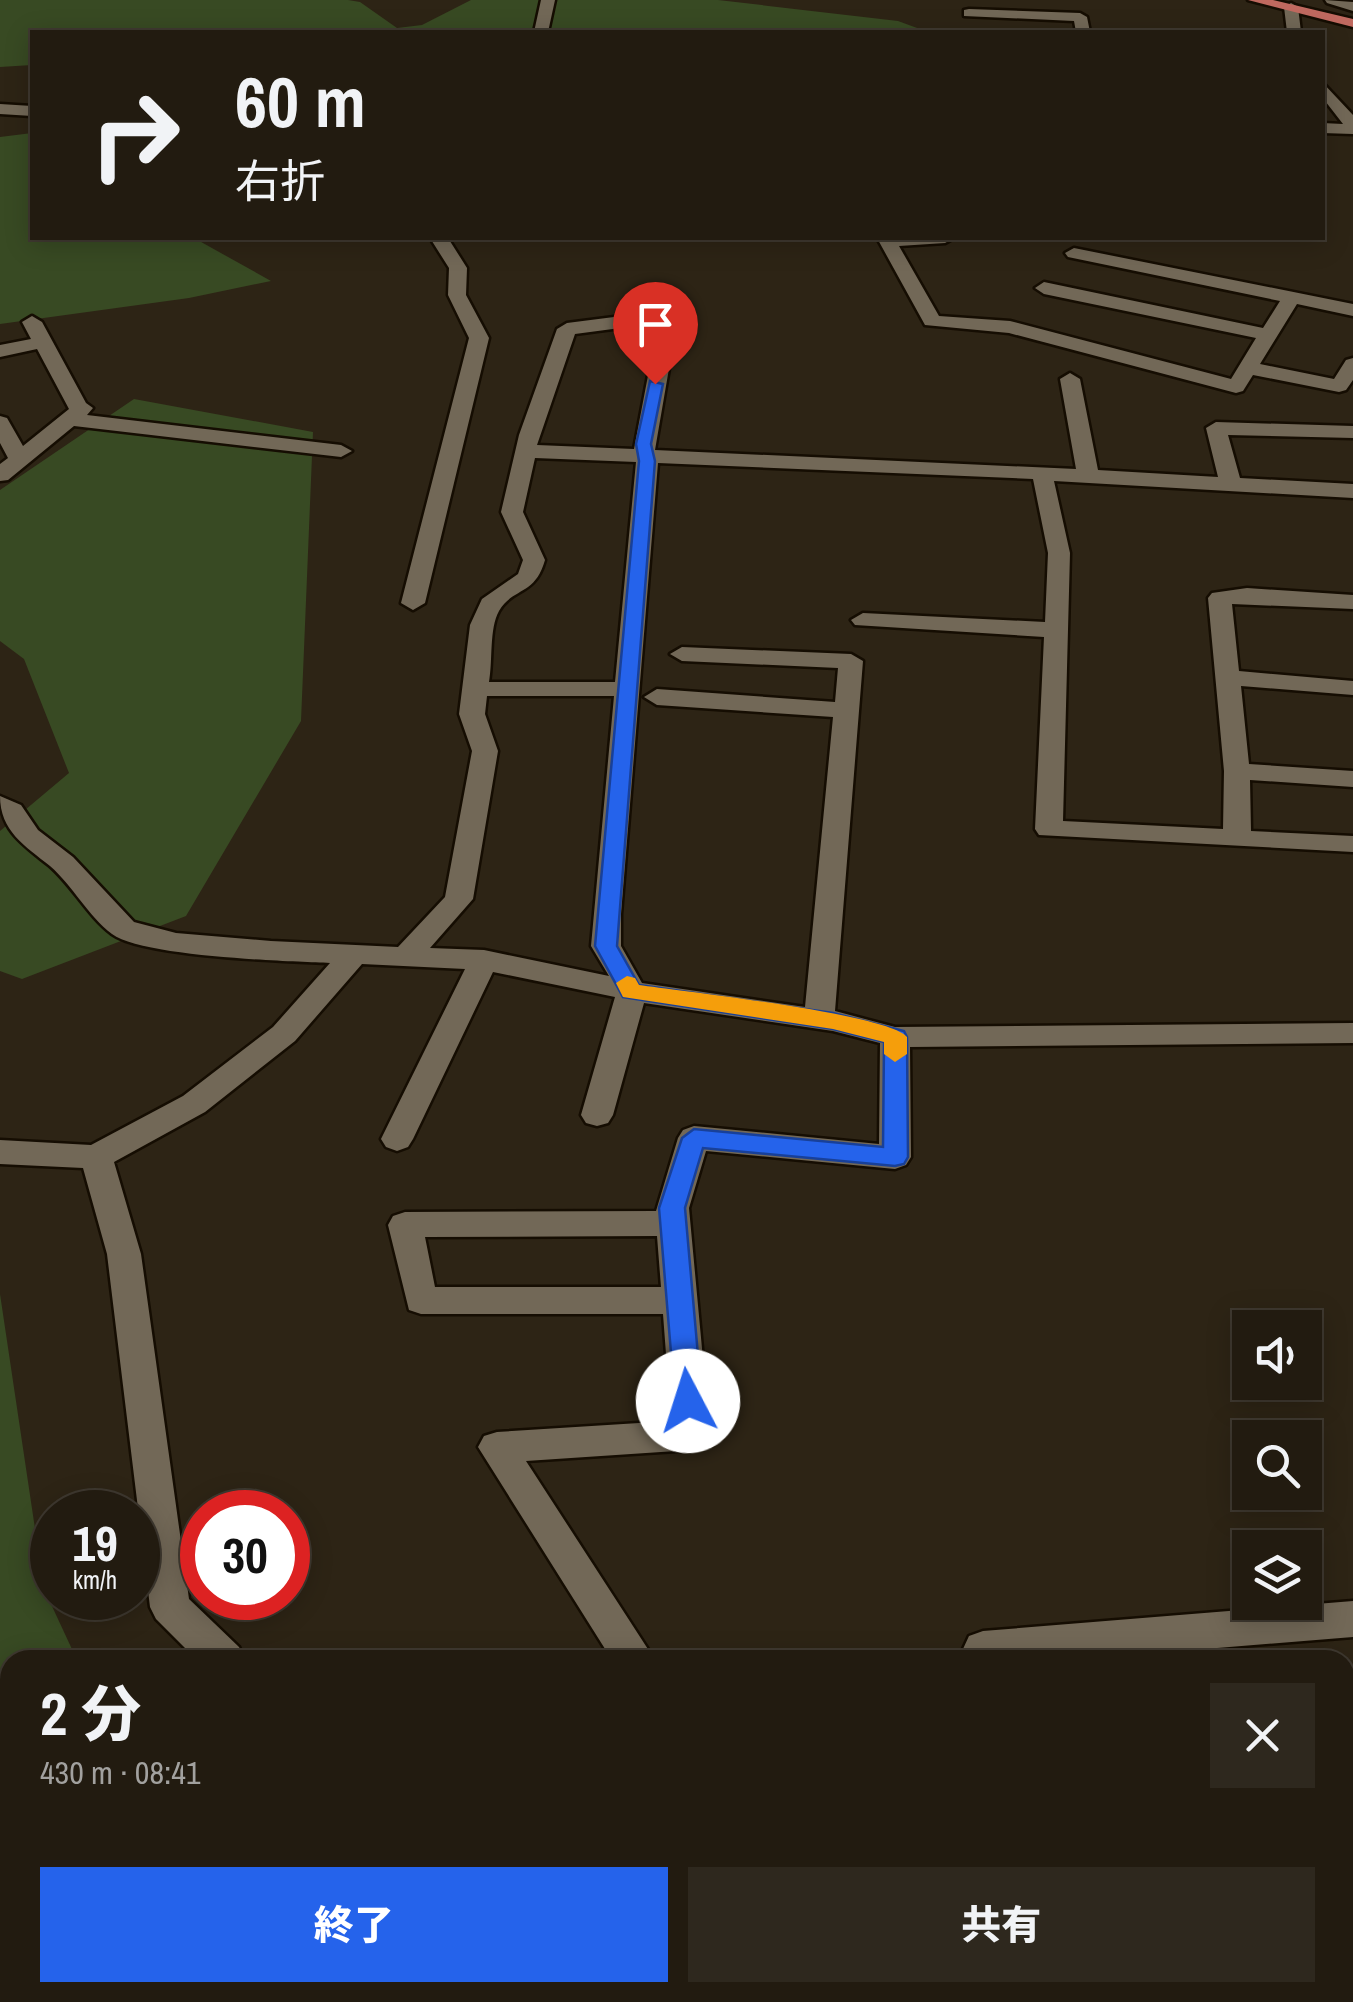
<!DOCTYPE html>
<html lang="ja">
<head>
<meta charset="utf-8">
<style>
  :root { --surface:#221b10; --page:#2e281e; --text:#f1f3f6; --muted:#a2a19f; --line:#3f3930; --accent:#2563eb }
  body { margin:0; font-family:"Archivo Narrow","Noto Sans JP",sans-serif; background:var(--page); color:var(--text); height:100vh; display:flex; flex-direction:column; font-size:38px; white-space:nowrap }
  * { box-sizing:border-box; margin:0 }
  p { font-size:32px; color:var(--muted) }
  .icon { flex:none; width:55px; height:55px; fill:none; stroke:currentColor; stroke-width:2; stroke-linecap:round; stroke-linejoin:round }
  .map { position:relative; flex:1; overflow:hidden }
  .sheet { position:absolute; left:0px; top:1650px; width:1355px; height:352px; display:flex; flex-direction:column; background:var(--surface); border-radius:30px 30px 0 0; box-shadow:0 5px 25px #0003,0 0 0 2px var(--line) }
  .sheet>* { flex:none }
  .banner { position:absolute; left:30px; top:30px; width:1295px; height:210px; border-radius:0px; box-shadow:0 5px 25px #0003,0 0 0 2px var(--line); background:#221b10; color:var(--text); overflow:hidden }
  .fabs { position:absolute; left:1232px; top:1310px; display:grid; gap:20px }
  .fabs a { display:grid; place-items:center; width:90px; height:90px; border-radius:0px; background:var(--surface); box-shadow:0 5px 25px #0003,0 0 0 2px var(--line); font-size:50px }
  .speed { position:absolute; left:30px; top:1490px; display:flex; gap:20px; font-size:50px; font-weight:700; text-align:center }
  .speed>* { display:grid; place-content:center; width:130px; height:130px; border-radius:50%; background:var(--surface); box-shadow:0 5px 25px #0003,0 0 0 2px var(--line); line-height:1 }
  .speed small { font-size:25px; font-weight:400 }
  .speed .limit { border:15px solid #d22; background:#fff; color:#111 }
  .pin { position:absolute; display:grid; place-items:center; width:85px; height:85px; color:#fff; margin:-102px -42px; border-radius:50% 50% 50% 0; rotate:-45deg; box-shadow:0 0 10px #0007 }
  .pin .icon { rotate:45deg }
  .me { position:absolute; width:110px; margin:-55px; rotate:355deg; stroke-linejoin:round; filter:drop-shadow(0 0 8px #0008) }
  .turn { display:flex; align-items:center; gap:35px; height:210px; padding:0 40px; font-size:45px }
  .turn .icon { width:130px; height:130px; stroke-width:2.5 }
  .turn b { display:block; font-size:70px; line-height:85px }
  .round { display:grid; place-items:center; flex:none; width:105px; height:105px; border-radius:0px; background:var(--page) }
  .summary { display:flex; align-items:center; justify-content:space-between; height:170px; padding:0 40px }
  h1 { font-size:60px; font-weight:800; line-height:75px }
  .button { display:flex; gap:20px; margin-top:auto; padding:20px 40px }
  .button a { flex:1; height:115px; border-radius:0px; background:var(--accent); color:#fff; font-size:40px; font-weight:800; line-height:115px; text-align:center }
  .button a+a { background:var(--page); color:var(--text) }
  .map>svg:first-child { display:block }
  .green { fill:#384a23 }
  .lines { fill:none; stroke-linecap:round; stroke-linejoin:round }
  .minor-casing { stroke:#150d02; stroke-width:5 }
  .major-casing { stroke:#150d02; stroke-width:5 }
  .minor { fill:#726857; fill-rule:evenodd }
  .major { fill:#c0695f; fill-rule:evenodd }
  .route { fill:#2563eb; stroke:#184099; stroke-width:2.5 }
  .slow { fill:#f59e0b }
</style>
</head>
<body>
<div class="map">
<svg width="1353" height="2002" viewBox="0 0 1353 2002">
  <rect width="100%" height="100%" fill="#2d2415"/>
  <path class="green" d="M 0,0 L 348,0 L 360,2 L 397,28 L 422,25 L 471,0 L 718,0 L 898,21 L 928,32 L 32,32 L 32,65 L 0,67 Z
    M 32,133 L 32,238 L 194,238 L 271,281 L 189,298 L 0,324 L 0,137 Z
    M 134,399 L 313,432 L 301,721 L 186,916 L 22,979 L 0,971 L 0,831 L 69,773 L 24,659 L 0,641 L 0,490 Z
    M 0,1294 L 44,1589 L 77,1660 L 10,1660 L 10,1860 L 0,1840 Z
    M 77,1993 L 231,1993 L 235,2002 L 82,2002 Z"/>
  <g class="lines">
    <g class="minor-casing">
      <path id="minor" d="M 541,0 L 555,0 L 548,32 L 534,32 Z
        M 1325,0 L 1353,2 L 1353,11 L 1327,3 Z
        M 1291,3 L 1298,7 L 1301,32 L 1287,32 L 1284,7 Z
        M 969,9 L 1080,13 L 1087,17 L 1090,32 L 1076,32 L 1074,21 L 964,16 L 964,10 Z
        M 1322,82 L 1353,115 L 1353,134 L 1322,133 L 1322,123 L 1343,124 L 1322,97 Z
        M 0,104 L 32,106 L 32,116 L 0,114 Z
        M 430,238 L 448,238 L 467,268 L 466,295 L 489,338 L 425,603 L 413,610 L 401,603 L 469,338 L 448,295 L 449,268 Z
        M 877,238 L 954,238 L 945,243 L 899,246 L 939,316 L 1010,321 L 1231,379 L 1256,338 L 1044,294 L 1035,288 L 1044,282 L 1263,328 L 1280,301 L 1068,257 L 1065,253 L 1074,248 L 1353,304 L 1353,316 L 1297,304 L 1260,364 L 1334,379 L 1346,360 L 1353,358 L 1353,380 L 1346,390 L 1339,392 L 1253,375 L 1243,391 L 1236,393 L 1009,333 L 925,325 Z
        M 669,310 L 678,316 L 655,450 L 1076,469 L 1060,379 L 1070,373 L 1080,379 L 1098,470 L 1218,477 L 1206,428 L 1216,422 L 1353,426 L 1353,438 L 1228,435 L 1240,478 L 1353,484 L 1353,498 L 1054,481 L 1070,553 L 1063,821 L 1223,829 L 1224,771 L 1208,598 L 1212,593 L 1247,588 L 1353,595 L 1353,609 L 1232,604 L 1239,671 L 1353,681 L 1353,695 L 1241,686 L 1249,764 L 1353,771 L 1353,787 L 1250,780 L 1251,831 L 1353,836 L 1353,852 L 1039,835 L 1035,829 L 1044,637 L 855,625 L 851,620 L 863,613 L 1045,622 L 1048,553 L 1033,479 L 658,463 L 621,914 L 621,946 L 642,983 L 805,1007 L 833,717 L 657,705 L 644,697 L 657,689 L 835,702 L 838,668 L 682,661 L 670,654 L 682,647 L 851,654 L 863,661 L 835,1011 L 895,1027 L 1353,1023 L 1353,1043 L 910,1047 L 911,1157 L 906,1165 L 895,1169 L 706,1151 L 689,1208 L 710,1435 L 704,1446 L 691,1450 L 526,1461 L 655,1660 L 612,1660 L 478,1447 L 484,1436 L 497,1432 L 671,1421 L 663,1314 L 421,1314 L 409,1310 L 388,1225 L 393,1216 L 405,1212 L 656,1211 L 678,1138 L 683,1130 L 694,1126 L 879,1144 L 880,1043 L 833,1031 L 644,1003 L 613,1115 L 608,1123 L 597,1126 L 586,1123 L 581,1115 L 615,997 L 493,972 L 413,1139 L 408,1147 L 397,1151 L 386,1147 L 381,1139 L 465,969 L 362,964 L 295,1041 L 205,1112 L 114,1162 L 141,1254 L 189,1599 L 239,1647 L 245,1660 L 197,1660 L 156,1619 L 150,1607 L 107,1254 L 83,1168 L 0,1164 L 0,1140 L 91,1145 L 183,1096 L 273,1027 L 330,963 C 287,961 143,957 112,934 C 88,916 73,886 50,866 C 25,846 0,831 0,796 L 21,805 L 38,830 L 73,857 L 134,922 L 176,933 L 271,941 L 398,947 L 445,897 L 472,751 L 459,714 L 470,625 L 482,599 L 518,574 L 523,560 L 501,512 L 519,435 L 557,329 L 567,323 ZM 658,323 L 634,449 L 537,445 L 575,334 ZM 535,458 L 636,462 L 615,682 L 489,682 C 493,660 489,629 499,611 C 513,587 535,596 545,560 L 523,512 ZM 487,696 L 614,696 L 591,946 L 609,976 L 484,950 L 430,948 L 473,899 L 498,751 L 485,714 ZM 657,1236 L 661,1287 L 435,1287 L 425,1237 Z
        M 32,316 L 42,322 L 86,403 L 93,408 L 87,415 L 341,445 L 352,451 L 341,457 L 74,426 L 8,480 L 0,481 L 0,464 L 8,458 L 0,443 L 0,416 L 7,418 L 23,446 L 69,409 L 37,349 L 0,357 L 0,345 L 31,339 L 22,322 Z
        M 1353,1601 L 1353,1637 L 1071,1660 L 965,1660 L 963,1649 L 969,1636 L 983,1631 Z
        M 370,1992 L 416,1992 L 420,2002 L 374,2002 Z"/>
    </g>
    <g class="major-casing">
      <path id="major" d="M 1248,0 L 1273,0 L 1353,19 L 1353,27 Z"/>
    </g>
    <use href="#minor" class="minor"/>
    <use href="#major" class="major"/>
  </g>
  <path class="route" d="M 650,381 L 663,384 L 651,444 L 655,461 L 617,946 L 639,985 L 833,1013 L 904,1031 L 907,1037 L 908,1157 L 904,1164 L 895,1166 L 703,1148 L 685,1208 L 702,1401 L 698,1409 L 688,1412 L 679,1409 L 675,1401 L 659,1208 L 682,1138 L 694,1129 L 883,1147 L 884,1042 L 833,1029 L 623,997 L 595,946 L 639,461 L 636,444 Z"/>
  <path class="slow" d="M 627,976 L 635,978 L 639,985 C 681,991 889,1014 907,1037 L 907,1054 L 895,1062 L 884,1054 L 884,1042 L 833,1029 L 623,997 L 616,983 Z"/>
</svg>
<div class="fabs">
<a><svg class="icon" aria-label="sound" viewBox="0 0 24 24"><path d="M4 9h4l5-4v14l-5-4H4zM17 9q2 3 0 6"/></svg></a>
<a><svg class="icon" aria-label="search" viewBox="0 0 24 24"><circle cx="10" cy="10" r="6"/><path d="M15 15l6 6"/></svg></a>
<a><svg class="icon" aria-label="layers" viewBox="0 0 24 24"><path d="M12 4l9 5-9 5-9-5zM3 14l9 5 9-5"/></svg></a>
</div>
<div class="speed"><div>19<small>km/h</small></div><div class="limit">30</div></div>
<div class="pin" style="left:655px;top:384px;background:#d93025"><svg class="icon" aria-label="arrive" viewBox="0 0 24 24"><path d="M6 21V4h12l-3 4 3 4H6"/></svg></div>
<svg class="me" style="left:688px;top:1401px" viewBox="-20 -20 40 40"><circle r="19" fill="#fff"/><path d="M0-13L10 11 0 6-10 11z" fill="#2563eb"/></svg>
<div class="banner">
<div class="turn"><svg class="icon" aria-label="right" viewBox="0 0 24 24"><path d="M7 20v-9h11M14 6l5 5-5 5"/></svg><div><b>60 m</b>右折</div></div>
</div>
<section class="sheet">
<div class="summary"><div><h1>2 分</h1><p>430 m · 08:41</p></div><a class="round"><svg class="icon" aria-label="close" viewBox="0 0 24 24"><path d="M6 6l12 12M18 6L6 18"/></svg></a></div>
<div class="button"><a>終了</a><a>共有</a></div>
</section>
</div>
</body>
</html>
